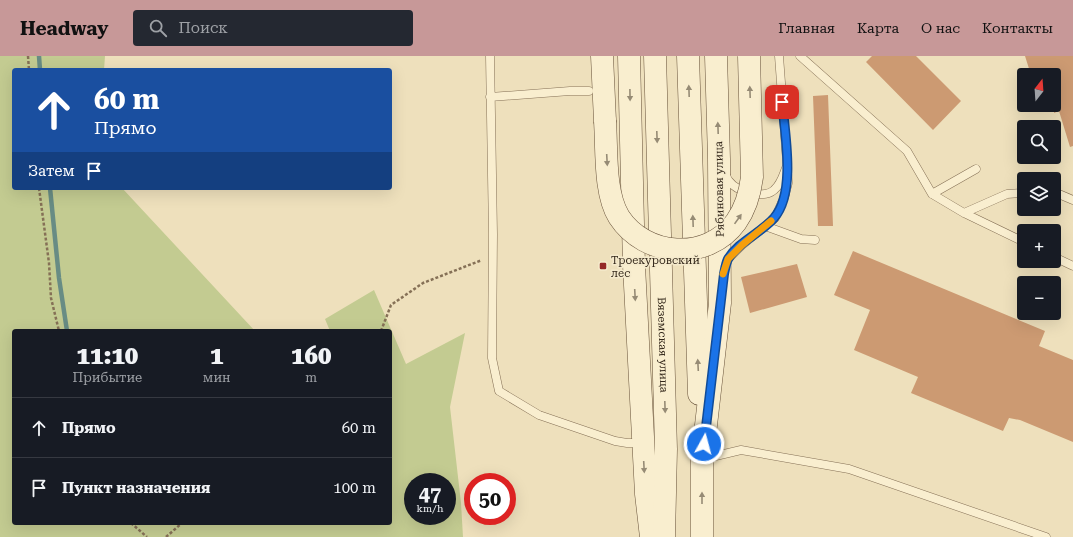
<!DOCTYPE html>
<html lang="ru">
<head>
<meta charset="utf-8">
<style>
  :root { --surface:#171b24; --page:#242831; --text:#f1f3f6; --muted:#9ea1a6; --line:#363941; --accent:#c79898 }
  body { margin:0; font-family:"Roboto Serif",serif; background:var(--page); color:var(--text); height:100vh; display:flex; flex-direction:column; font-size:15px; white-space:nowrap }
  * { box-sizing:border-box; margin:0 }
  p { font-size:13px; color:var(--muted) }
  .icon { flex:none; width:22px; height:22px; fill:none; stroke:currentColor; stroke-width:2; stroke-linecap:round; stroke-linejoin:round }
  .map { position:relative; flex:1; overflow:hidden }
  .sheet { position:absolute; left:12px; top:273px; width:380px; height:196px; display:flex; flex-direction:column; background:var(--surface); border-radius:4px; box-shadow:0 4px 16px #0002 }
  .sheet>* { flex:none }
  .guide { position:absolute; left:12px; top:12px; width:380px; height:122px; border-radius:4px; box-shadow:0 4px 16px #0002; background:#1a4fa0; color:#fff; overflow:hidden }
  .needle { width:26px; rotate:17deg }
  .tools { position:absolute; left:1017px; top:12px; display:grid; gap:8px }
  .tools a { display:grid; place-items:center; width:44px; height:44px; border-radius:4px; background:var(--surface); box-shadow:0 4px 16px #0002; font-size:20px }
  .speed { position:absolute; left:404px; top:417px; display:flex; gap:8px; font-size:20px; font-weight:700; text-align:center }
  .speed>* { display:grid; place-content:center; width:52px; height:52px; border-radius:50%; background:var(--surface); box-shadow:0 4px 16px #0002; line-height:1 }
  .speed small { font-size:10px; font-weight:400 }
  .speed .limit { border:6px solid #d22; background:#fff; color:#111 }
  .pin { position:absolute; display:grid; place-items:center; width:34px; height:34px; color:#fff; margin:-17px; border-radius:8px; box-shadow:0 2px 6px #0006 }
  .me { position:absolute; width:44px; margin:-22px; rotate:7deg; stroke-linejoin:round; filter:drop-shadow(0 0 3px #0008) }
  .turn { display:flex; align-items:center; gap:14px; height:84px; padding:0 16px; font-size:18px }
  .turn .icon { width:52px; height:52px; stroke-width:2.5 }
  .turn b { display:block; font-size:28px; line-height:34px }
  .then { display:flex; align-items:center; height:38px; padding:0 16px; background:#0003; gap:8px; font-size:15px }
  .eta { display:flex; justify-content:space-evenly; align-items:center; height:68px; text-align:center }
  .eta b { font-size:24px; font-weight:800; line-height:28px }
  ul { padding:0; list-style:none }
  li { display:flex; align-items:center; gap:12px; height:60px; padding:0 16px; border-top:1px solid var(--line) }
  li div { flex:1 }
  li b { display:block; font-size:15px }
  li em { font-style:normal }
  header { display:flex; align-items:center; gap:24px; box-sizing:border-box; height:56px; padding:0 20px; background:var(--accent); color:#111 }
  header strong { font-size:19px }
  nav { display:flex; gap:22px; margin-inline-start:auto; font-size:14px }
  .search { width:280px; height:36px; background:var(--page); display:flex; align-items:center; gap:10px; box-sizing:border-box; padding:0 14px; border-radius:4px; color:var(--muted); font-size:15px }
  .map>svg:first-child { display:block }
  .green { fill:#c3cb91; fill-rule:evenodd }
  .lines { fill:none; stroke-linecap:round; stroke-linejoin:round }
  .stream { stroke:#688c84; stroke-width:4.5 }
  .building { fill:#cc9a72 }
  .service-casing { stroke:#857056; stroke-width:9 }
  .secondary-casing { stroke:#675139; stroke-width:23 }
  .path { stroke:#857056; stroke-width:2.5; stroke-dasharray:3 2; stroke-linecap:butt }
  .service { stroke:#f9eecf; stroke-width:8 }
  .secondary { stroke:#f9eecf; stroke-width:22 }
  .secondary-bridge-casing { stroke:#675139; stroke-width:23; stroke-linecap:butt }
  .secondary-bridge { stroke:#f9eecf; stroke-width:22 }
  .oneway { fill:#968b75 }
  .route-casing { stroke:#114b97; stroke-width:10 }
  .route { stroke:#1a73e8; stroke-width:7 }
  .slow { stroke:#f59e0b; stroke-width:7 }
  .poi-dot { fill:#942826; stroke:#f5eacc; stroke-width:1.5 }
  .labels { text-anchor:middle; stroke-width:3; stroke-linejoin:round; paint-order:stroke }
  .street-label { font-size:11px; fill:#34281b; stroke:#f5eacc }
  .poi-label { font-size:11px; fill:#34281b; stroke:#f5eacc; text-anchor:start }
</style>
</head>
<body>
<header>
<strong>Headway</strong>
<div class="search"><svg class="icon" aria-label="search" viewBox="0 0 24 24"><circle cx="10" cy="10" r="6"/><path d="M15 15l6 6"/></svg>Поиск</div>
<nav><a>Главная</a><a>Карта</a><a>О нас</a><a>Контакты</a></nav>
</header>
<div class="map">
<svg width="1073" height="481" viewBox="0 0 1073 481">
  <rect width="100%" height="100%" fill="#eee0bc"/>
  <path class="green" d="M 0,0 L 105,0 L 104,14 L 14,14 L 14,132 L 122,132 L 255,275 L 14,275 L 14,467 L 390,467 L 390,275 L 330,275 L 325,263 L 374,234 L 406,308 L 465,277 L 450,351 L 461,447 L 463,481 L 0,481 ZM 413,426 L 447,426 L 447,460 L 413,460 Z"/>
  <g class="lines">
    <path class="stream" d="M 39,0 L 40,14
      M 50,132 L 59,222 L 67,275"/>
  </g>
  <path class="building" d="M 872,0 L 916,0 L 961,45 L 933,74 L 866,6 Z
    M 1025,0 L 1073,0 L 1073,90 L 1070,91 L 1059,55 L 1054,57 L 1054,19 L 1031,19 Z
    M 828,39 L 833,170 L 818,170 L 813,40 Z
    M 853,195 L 1045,275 L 1039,290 L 1073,304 L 1073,386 L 1020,364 L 1009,362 L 1003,375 L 911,337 L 918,321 L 854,294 L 870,254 L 834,239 Z
    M 797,208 L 807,241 L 750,257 L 741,221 Z"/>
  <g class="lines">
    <g class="service-casing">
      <path id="service" d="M 490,0 L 493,178 L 492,302 L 499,335 L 539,359 L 615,385 L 627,387 L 642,387
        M 800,0 L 907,95 L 932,138 L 964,157 L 1024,186
        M 490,41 L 570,35 L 589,35
        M 725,117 C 726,119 727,123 729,125 C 737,136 764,143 774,134 C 781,128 783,120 786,112
        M 1054,136 L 1073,144
        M 932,138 L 976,113
        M 964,157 L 1007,138 L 1024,137
        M 765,170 L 801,183 L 815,184
        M 1054,201 L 1073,210
        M 726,209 L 728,203 L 742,189 L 775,162 L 784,142 L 788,127 L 787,107 L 779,0
        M 703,403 L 741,394 L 849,413 L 1046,481"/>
    </g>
    <g class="secondary-casing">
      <g id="secondary">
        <path d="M 602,0 L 605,65"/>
        <path d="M 629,0 L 634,210 L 646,438 L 651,481"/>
        <path id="s1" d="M 655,0 L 666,393 L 664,481"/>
        <path d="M 688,0 L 699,338"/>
        <path d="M 702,481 L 702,404 L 720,247 L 719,103 L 716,0"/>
      </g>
    </g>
    <path class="path" d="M 28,0 L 29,14
      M 39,132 L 49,207 L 51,242 L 59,275
      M 381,275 L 391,249 L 423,227 L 482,204
      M 131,467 L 147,481
      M 166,481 L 182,467"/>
    <use href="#service" class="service"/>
    <use href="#secondary" class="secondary"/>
    <g class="secondary-bridge-casing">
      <path id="secondary-bridge" d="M 605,65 C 607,94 604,137 619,161 C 645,201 707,206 736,166 C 746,152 750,137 752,121 L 749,0"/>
    </g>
    <use href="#secondary-bridge" class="secondary-bridge"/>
  </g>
  <defs><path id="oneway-solid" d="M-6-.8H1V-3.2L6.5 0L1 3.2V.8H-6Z"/></defs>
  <g class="oneway">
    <use href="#oneway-solid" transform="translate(689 35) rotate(-92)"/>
    <use href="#oneway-solid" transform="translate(750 36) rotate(-92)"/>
    <use href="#oneway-solid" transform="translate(630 39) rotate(89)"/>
    <use href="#oneway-solid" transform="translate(718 72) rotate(-92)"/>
    <use href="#oneway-solid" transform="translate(657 81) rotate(88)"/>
    <use href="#oneway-solid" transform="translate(607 104) rotate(87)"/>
    <use href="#oneway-solid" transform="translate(738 163) rotate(-55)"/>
    <use href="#oneway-solid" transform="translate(693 165) rotate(-92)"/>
    <use href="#oneway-solid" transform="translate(635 239) rotate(87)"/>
    <use href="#oneway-solid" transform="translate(698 309) rotate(-93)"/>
    <use href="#oneway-solid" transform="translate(665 351) rotate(88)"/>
    <use href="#oneway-solid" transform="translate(644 411) rotate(87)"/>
    <use href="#oneway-solid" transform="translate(702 442) rotate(-90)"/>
  </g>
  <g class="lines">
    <g class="route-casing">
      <path id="route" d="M 704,388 L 724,218 C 725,213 726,207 728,203 C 738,186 761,177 774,162 C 796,137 785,78 782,46"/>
    </g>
    <use href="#route" class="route"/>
    <path class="slow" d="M 723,218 L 728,203 L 742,189 L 771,165"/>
  </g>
  <rect class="poi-dot" x="599" y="206" width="8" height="8" rx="2"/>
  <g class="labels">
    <g class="street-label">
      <text transform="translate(719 133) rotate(-91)" y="4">Рябиновая улица</text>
      <text dy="4" stroke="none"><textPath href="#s1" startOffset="289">Вяземская улица</textPath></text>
    </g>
    <g class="poi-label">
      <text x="611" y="208">Троекуровский<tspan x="611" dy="13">лес</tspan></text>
    </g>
  </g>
</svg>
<div class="tools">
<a><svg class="needle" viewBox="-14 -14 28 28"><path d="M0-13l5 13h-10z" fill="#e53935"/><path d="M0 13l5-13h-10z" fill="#9ea1a6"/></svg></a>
<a><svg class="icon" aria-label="search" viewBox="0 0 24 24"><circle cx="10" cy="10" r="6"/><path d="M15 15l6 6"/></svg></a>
<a><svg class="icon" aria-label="layers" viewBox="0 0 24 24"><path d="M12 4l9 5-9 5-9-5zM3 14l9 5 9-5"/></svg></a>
<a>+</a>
<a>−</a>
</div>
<div class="speed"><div>47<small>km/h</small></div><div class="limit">50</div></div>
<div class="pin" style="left:782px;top:46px;background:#d93025"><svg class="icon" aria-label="arrive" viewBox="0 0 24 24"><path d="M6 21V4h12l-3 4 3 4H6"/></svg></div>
<svg class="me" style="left:704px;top:388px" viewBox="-20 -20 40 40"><circle r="17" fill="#1a73e8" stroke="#fff" stroke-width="3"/><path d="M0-11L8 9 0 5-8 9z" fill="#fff"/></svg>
<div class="guide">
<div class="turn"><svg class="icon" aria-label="ahead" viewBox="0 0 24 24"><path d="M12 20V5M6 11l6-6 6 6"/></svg><div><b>60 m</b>Прямо</div></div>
<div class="then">Затем<svg class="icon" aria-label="arrive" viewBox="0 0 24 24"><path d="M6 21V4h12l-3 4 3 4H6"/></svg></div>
</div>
<section class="sheet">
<div class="eta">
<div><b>11:10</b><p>Прибытие</p></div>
<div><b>1</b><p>мин</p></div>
<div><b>160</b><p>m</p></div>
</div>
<ul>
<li><svg class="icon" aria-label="ahead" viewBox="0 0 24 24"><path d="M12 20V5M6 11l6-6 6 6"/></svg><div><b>Прямо</b></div><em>60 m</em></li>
<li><svg class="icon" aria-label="arrive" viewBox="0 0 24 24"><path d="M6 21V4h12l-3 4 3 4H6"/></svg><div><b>Пункт назначения</b></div><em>100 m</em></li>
</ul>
</section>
</div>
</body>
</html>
